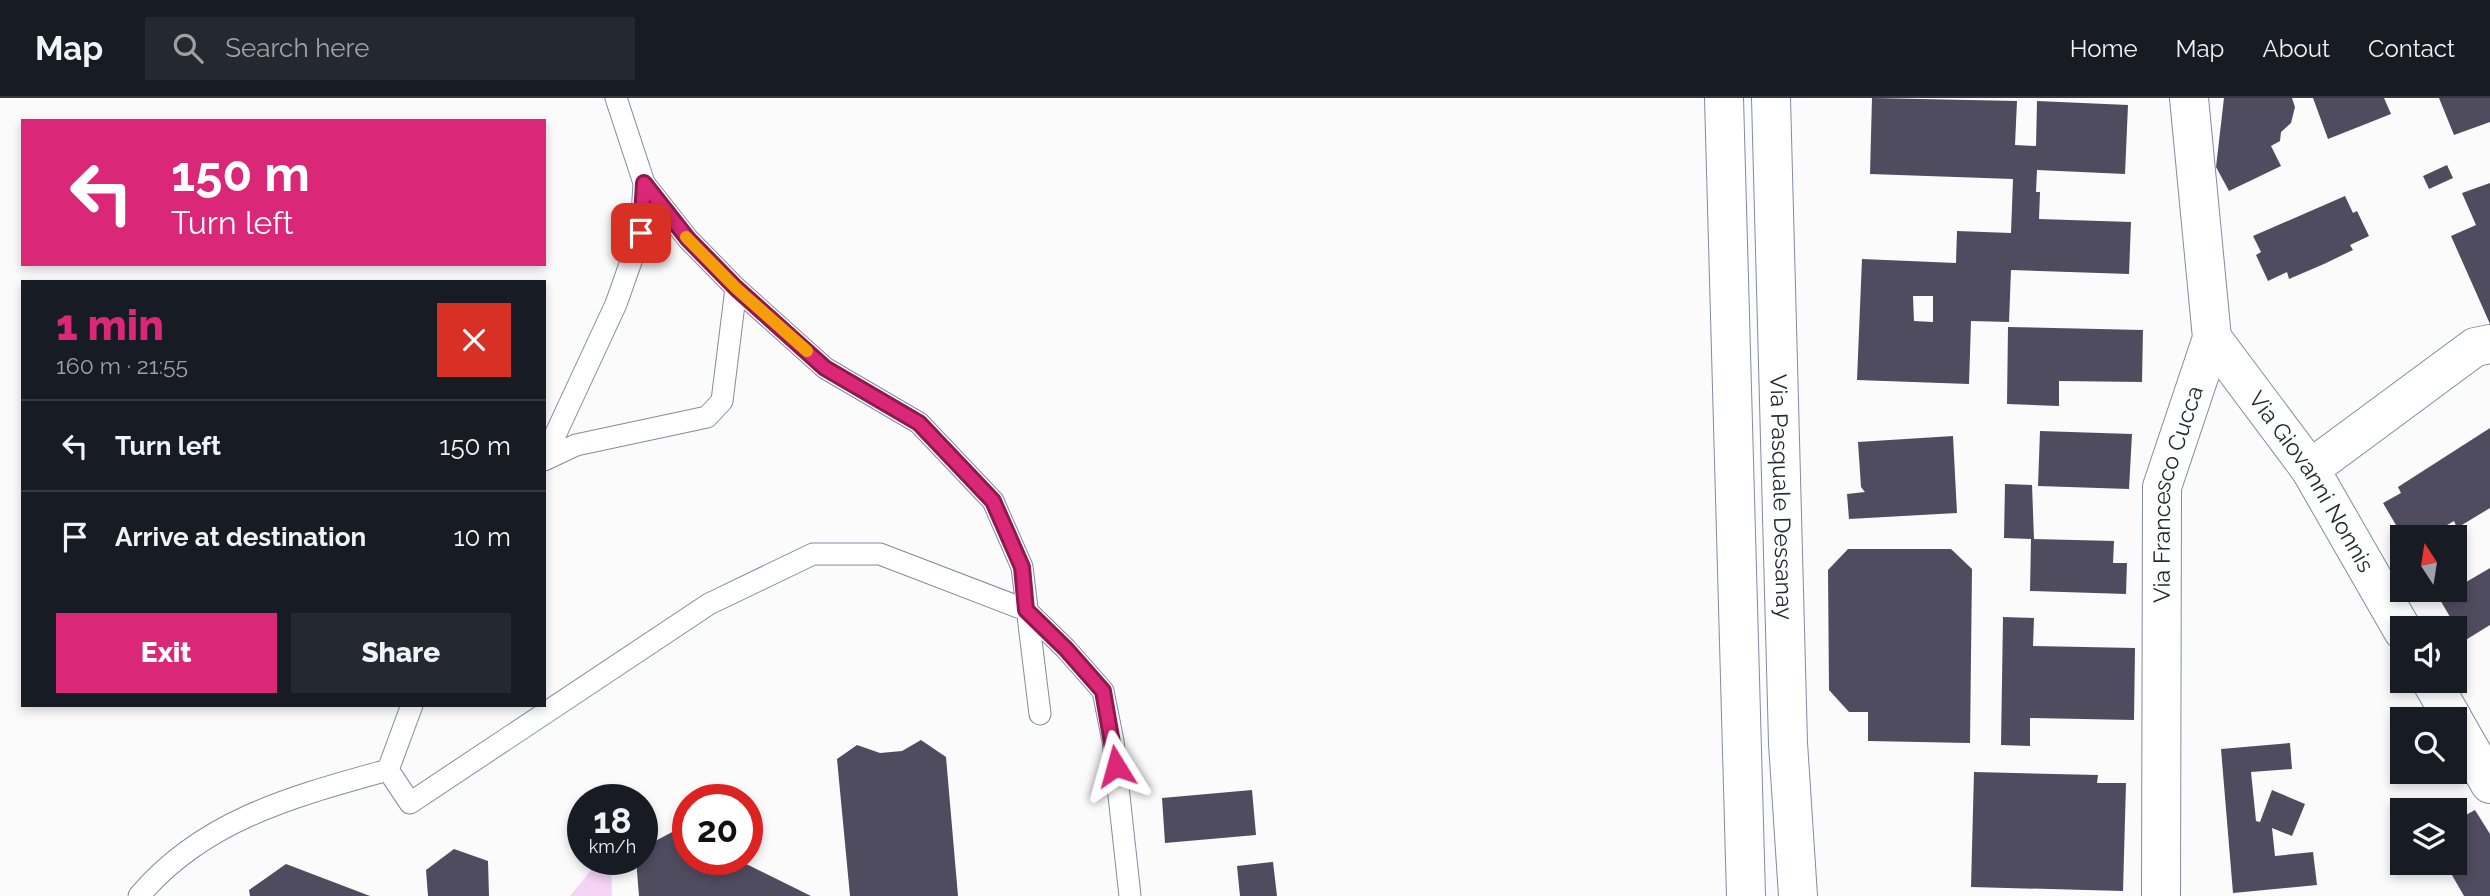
<!DOCTYPE html>
<html lang="en">
<head>
<meta charset="utf-8">
<style>
  :root { --surface:#171b24; --page:#242831; --text:#f1f3f6; --muted:#9ea1a6; --line:#363941; --accent:#db2777 }
  body { margin:0; font-family:Raleway,sans-serif; background:var(--page); color:var(--text); height:100vh; display:flex; flex-direction:column; font-size:26px; white-space:nowrap }
  * { box-sizing:border-box; margin:0 }
  p { font-size:23px; color:var(--muted) }
  .icon { flex:none; width:38px; height:38px; fill:none; stroke:currentColor; stroke-width:2; stroke-linecap:round; stroke-linejoin:round }
  .map { position:relative; flex:1; overflow:hidden }
  .side { position:absolute; left:21px; top:182px; width:525px; height:427px; display:flex; flex-direction:column; background:var(--surface); border-radius:0px; box-shadow:0 4px 10px #0003 }
  .side>* { flex:none }
  .guide { position:absolute; left:21px; top:21px; width:525px; height:147px; border-radius:0px; box-shadow:0 4px 10px #0003; background:#db2777; color:#fff; overflow:hidden }
  .needle { width:46px; rotate:348deg }
  .fabs { position:absolute; left:2390px; top:427px; display:grid; gap:14px }
  .fabs a { display:grid; place-items:center; width:77px; height:77px; border-radius:0px; background:var(--surface); box-shadow:0 4px 10px #0003; font-size:35px }
  .speed { position:absolute; left:567px; top:686px; display:flex; gap:14px; font-size:35px; font-weight:700; text-align:center }
  .speed>* { display:grid; place-content:center; width:91px; height:91px; border-radius:50%; background:var(--surface); box-shadow:0 4px 10px #0003; line-height:1 }
  .speed small { font-size:18px; font-weight:400 }
  .speed .limit { border:10px solid #d22; background:#fff; color:#111 }
  .pin { position:absolute; display:grid; place-items:center; width:60px; height:60px; color:#fff; margin:-30px; border-radius:14px; box-shadow:0 4px 10px #0006 }
  .me { position:absolute; width:77px; margin:-38px; rotate:352deg; stroke-linejoin:round; filter:drop-shadow(0 0 5px #0008) }
  .turn { display:flex; align-items:center; gap:24px; height:147px; padding:0 35px; font-size:32px }
  .turn .icon { width:91px; height:91px; stroke-width:2.5 }
  .turn b { display:block; font-size:49px; line-height:60px }
  .round { display:grid; place-items:center; flex:none; width:74px; height:74px; border-radius:0px; background:var(--page) }
  .headline { display:flex; align-items:center; justify-content:space-between; height:119px; padding:0 35px }
  h1 { font-size:42px; font-weight:800; line-height:52px; color:var(--accent) }
  .cta { display:flex; gap:14px; margin-top:auto; padding:14px 35px }
  .cta a { flex:1; height:80px; border-radius:0px; background:var(--accent); color:#fff; font-size:28px; font-weight:800; line-height:80px; text-align:center }
  .cta a+a { background:var(--page); color:var(--text) }
  ul { padding:0; list-style:none }
  li { display:flex; align-items:center; gap:21px; height:91px; padding:0 35px; border-top:2px solid var(--line) }
  li div { flex:1 }
  li b { display:block; font-size:26px }
  li em { font-style:normal }
  header { display:flex; align-items:center; gap:42px; box-sizing:border-box; height:98px; padding:0 35px; background:var(--surface); border-bottom:2px solid var(--line) }
  header strong { font-size:33px }
  nav { display:flex; gap:38px; margin-inline-start:auto; font-size:24px }
  .search { width:490px; height:63px; background:var(--page); display:flex; align-items:center; gap:18px; box-sizing:border-box; padding:0 24px; border-radius:0px; color:var(--muted); font-size:26px }
  .map>svg:first-child { display:block }
  .green { fill:#f4d3f6 }
  .building { fill:#4f4c60; fill-rule:evenodd }
  .lines { fill:none; stroke-linecap:round; stroke-linejoin:round }
  .lane-casing { stroke:#808ca1; stroke-width:23 }
  .street-casing { stroke:#808ca1; stroke-width:40 }
  .secondary-casing { stroke:#808ca1; stroke-width:40 }
  .lane { stroke:#fff; stroke-width:21 }
  .street { stroke:#fff; stroke-width:38 }
  .secondary { stroke:#fff; stroke-width:38 }
  .route-casing { stroke:#8e194d; stroke-width:18 }
  .route { stroke:#db2777; stroke-width:12 }
  .slow { stroke:#f59e0b; stroke-width:12 }
  .labels { text-anchor:middle; stroke-width:7; stroke-linejoin:round; paint-order:stroke }
  .street-label { font-size:23px; fill:#242932; stroke:#fbfbfb }
</style>
</head>
<body>
<header>
<strong>Map</strong>
<div class="search"><svg class="icon" aria-label="search" viewBox="0 0 24 24"><circle cx="10" cy="10" r="6"/><path d="M15 15l6 6"/></svg>Search here</div>
<nav><a>Home</a><a>Map</a><a>About</a><a>Contact</a></nav>
</header>
<div class="map">
<svg width="2490" height="798" viewBox="0 0 2490 798">
  <rect width="100%" height="100%" fill="#fbfbfb"/>
  <path class="green" d="M 600,761 L 611,761 L 612,798 L 570,798 Z"/>
  <path class="building" d="M 1872,0 L 2017,3 L 2015,47 L 2036,48 L 2037,3 L 2128,7 L 2125,76 L 2037,72 L 2036,94 L 2040,94 L 2039,121 L 2131,124 L 2129,176 L 2011,172 L 2009,224 L 1971,223 L 1969,286 L 1857,282 L 1862,161 L 1956,165 L 1957,133 L 2011,135 L 2013,81 L 1870,76 ZM 1913,198 L 1933,198 L 1933,224 L 1914,223 Z
    M 2224,0 L 2292,0 L 2295,9 L 2291,25 L 2281,34 L 2280,43 L 2271,48 L 2281,68 L 2229,93 L 2216,69 Z
    M 2313,0 L 2384,0 L 2391,16 L 2328,41 Z
    M 2439,0 L 2490,0 L 2490,24 L 2454,37 Z
    M 2447,67 L 2453,80 L 2429,91 L 2423,78 Z
    M 2490,85 L 2490,226 L 2451,138 L 2476,127 L 2462,95 Z
    M 2345,98 L 2353,115 L 2357,113 L 2369,138 L 2350,147 L 2353,152 L 2324,166 L 2289,181 L 2287,174 L 2268,183 L 2256,157 L 2261,154 L 2253,138 Z
    M 2008,229 L 2143,232 L 2142,284 L 2059,283 L 2059,308 L 2007,306 Z
    M 2490,330 L 2490,410 L 2457,430 L 2454,423 L 2426,439 L 2403,439 L 2383,405 L 2401,395 L 2398,389 Z
    M 2040,333 L 2132,336 L 2129,391 L 2038,388 Z
    M 1953,338 L 1957,415 L 1849,421 L 1847,396 L 1865,394 L 1861,389 L 1858,344 Z
    M 2005,386 L 2032,387 L 2034,441 L 2114,443 L 2113,465 L 2127,465 L 2126,496 L 2030,493 L 2031,441 L 2004,440 Z
    M 1848,451 L 1951,451 L 1972,471 L 1970,645 L 1868,643 L 1868,614 L 1849,614 L 1829,592 L 1828,472 Z
    M 2490,470 L 2490,527 L 2464,543 L 2439,500 Z
    M 2003,519 L 2034,520 L 2033,548 L 2135,550 L 2134,622 L 2030,620 L 2030,648 L 2001,647 Z
    M 921,642 L 946,659 L 958,798 L 850,798 L 837,661 L 857,647 L 880,655 L 902,653 Z
    M 2290,645 L 2292,671 L 2251,674 L 2256,723 L 2260,724 L 2272,692 L 2305,706 L 2292,738 L 2272,730 L 2275,758 L 2313,754 L 2317,787 L 2233,795 L 2221,651 Z
    M 1974,674 L 2098,677 L 2097,685 L 2126,685 L 2123,793 L 1971,789 Z
    M 1252,692 L 1256,737 L 1165,745 L 1162,700 Z
    M 2475,712 L 2490,736 L 2490,798 L 2464,798 L 2445,765 L 2455,765 L 2455,723 Z
    M 676,732 L 688,738 L 688,761 L 736,761 L 811,798 L 639,798 L 636,761 L 642,761 L 642,750 Z
    M 454,751 L 488,763 L 489,798 L 428,798 L 426,772 Z
    M 1273,764 L 1277,798 L 1240,798 L 1237,768 Z
    M 286,766 L 370,798 L 250,798 L 249,792 Z"/>
  <g class="lines">
    <g class="lane-casing">
      <path id="lane" d="M 616,0 L 644,85 L 688,141 L 736,190 L 825,270 L 919,325 L 993,403 L 1022,469 L 1040,616
        M 544,361 L 616,206 L 641,135 L 644,85
        M 544,362 L 576,347 L 707,319 L 722,303 L 736,190
        M 412,607 L 388,672 L 410,705 L 709,506 L 813,456 L 880,456 L 1026,512 L 1066,551 L 1103,593 L 1113,643 L 1130,798
        M 139,798 C 204,721 295,698 388,672"/>
    </g>
    <g class="street-casing">
      <g id="street">
        <path id="s1" d="M 2212,240 L 2310,371 L 2403,533"/>
        <path d="M 2310,371 L 2475,249 L 2490,246"/>
        <path d="M 2431,583 L 2453,621"/>
        <path d="M 2455,625 L 2490,686"/>
        <path id="s2" d="M 2161,798 L 2162,389 L 2212,240 L 2189,0"/>
      </g>
    </g>
    <g class="secondary-casing">
      <g id="secondary">
        <path d="M 1724,0 L 1746,798"/>
        <path id="s3" d="M 1771,0 L 1788,645 L 1798,798"/>
      </g>
    </g>
    <use href="#lane" class="lane"/>
    <use href="#street" class="street"/>
    <use href="#secondary" class="secondary"/>
  </g>
  <g class="lines">
    <g class="route-casing">
      <path id="route" d="M 641,135 L 644,85 L 688,141 L 736,190 L 825,270 L 919,325 L 993,403 L 1022,469 L 1026,512 L 1066,551 L 1103,593 L 1116,668"/>
    </g>
    <use href="#route" class="route"/>
    <path class="slow" d="M 686,139 L 736,190 L 807,253"/>
  </g>
  <g class="labels">
    <g class="street-label">
      <text dy="8" stroke="none"><textPath href="#s1" startOffset="175">Via Giovanni Nonnis</textPath></text>
      <text dy="8" stroke="none"><textPath href="#s2" startOffset="404">Via Francesco Cucca</textPath></text>
      <text dy="8" stroke="none"><textPath href="#s3" startOffset="399">Via Pasquale Dessanay</textPath></text>
    </g>
  </g>
</svg>
<div class="fabs">
<a><svg class="needle" viewBox="-14 -14 28 28"><path d="M0-13l5 13h-10z" fill="#e53935"/><path d="M0 13l5-13h-10z" fill="#9ea1a6"/></svg></a>
<a><svg class="icon" aria-label="sound" viewBox="0 0 24 24"><path d="M4 9h4l5-4v14l-5-4H4zM17 9q2 3 0 6"/></svg></a>
<a><svg class="icon" aria-label="search" viewBox="0 0 24 24"><circle cx="10" cy="10" r="6"/><path d="M15 15l6 6"/></svg></a>
<a><svg class="icon" aria-label="layers" viewBox="0 0 24 24"><path d="M12 4l9 5-9 5-9-5zM3 14l9 5 9-5"/></svg></a>
</div>
<div class="speed"><div>18<small>km/h</small></div><div class="limit">20</div></div>
<div class="pin" style="left:641px;top:135px;background:#d93025"><svg class="icon" aria-label="arrive" viewBox="0 0 24 24"><path d="M6 21V4h12l-3 4 3 4H6"/></svg></div>
<svg class="me" style="left:1116px;top:668px" viewBox="-20 -20 40 40"><path d="M0-17L14 15 0 8-14 15z" fill="#db2777" stroke="#fff" stroke-width="4"/></svg>
<div class="guide">
<div class="turn"><svg class="icon" aria-label="left" viewBox="0 0 24 24"><path d="M17 20v-9H6M10 6l-5 5 5 5"/></svg><div><b>150 m</b>Turn left</div></div>
</div>
<section class="side">
<div class="headline"><div><h1>1 min</h1><p>160 m · 21:55</p></div><a class="round" style="background:#d93025;color:#fff"><svg class="icon" aria-label="close" viewBox="0 0 24 24"><path d="M6 6l12 12M18 6L6 18"/></svg></a></div>
<ul>
<li><svg class="icon" aria-label="left" viewBox="0 0 24 24"><path d="M17 20v-9H6M10 6l-5 5 5 5"/></svg><div><b>Turn left</b></div><em>150 m</em></li>
<li><svg class="icon" aria-label="arrive" viewBox="0 0 24 24"><path d="M6 21V4h12l-3 4 3 4H6"/></svg><div><b>Arrive at destination</b></div><em>10 m</em></li>
</ul>
<div class="cta"><a>Exit</a><a>Share</a></div>
</section>
</div>
</body>
</html>
